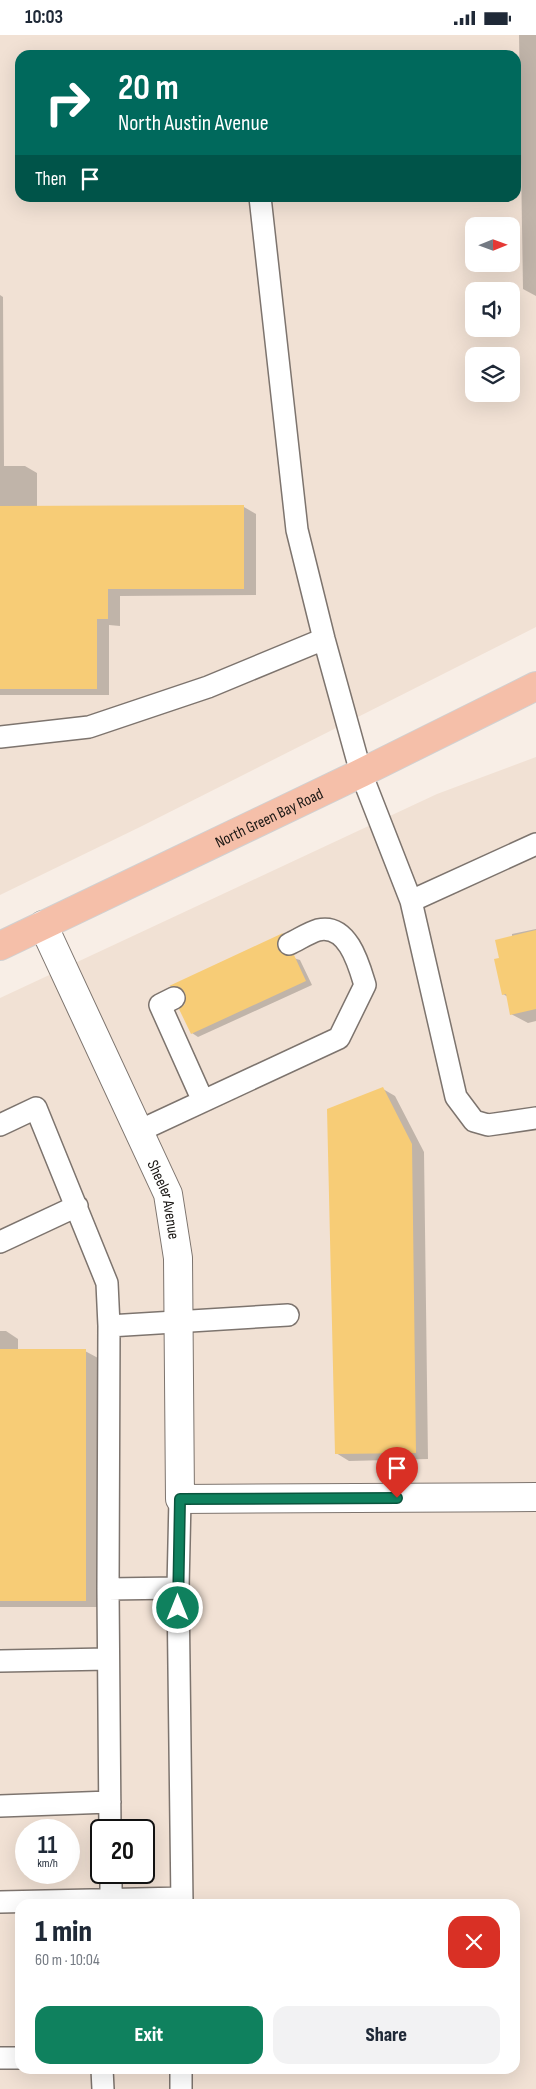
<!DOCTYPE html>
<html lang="en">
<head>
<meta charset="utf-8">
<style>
  :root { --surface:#fff; --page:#f2f2f3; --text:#1f2937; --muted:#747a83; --accent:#0f815e }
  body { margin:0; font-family:"Sofia Sans Condensed",sans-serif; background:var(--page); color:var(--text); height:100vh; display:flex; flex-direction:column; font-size:19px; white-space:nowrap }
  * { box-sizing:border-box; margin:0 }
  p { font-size:16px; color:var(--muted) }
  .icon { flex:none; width:28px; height:28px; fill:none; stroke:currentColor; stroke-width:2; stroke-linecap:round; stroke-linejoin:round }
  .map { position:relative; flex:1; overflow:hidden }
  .drawer { position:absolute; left:15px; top:1864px; width:505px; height:175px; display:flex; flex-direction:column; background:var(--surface); border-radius:15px; box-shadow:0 5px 20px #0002 }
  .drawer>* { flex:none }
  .banner { position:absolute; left:15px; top:15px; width:506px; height:152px; border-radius:15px; box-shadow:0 5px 20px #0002; background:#00695c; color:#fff; overflow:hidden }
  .needle { width:32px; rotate:89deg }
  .fabs { position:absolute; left:465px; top:182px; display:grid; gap:10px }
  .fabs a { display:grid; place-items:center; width:55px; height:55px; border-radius:10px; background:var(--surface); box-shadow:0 5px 20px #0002; font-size:25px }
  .speed { position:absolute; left:15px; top:1784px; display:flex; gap:10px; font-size:25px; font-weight:700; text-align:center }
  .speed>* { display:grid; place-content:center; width:65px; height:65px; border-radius:50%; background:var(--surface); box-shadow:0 5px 20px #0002; line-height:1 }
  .speed small { font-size:12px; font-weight:400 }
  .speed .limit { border:2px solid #111; border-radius:8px; background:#fff; color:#111 }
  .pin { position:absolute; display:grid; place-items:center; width:42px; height:42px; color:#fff; margin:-51px -21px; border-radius:50% 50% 50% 0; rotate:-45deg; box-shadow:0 0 5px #0007 }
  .pin .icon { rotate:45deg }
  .me { position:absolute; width:55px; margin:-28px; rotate:0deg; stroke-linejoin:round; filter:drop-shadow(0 0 4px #0008) }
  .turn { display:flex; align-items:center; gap:18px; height:105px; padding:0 20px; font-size:22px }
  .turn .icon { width:65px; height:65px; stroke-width:2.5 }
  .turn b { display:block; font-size:35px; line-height:42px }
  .then { display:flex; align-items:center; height:48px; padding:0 20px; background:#0003; gap:10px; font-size:19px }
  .round { display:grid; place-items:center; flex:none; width:52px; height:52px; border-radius:15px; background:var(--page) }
  .head { display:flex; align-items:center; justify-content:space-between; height:85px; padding:0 20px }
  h1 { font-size:30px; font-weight:800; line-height:38px }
  .action { display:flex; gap:10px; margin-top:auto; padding:10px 20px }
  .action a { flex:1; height:58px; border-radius:15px; background:var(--accent); color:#fff; font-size:20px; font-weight:800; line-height:58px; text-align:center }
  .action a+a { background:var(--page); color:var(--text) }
  .status { display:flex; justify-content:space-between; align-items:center; height:35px; padding:0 25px; background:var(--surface); direction:ltr }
  .status svg { height:14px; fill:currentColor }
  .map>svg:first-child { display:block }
  .built { fill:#f1e1d4; fill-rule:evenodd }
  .shadow { fill:#0003 }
  .building { fill:#f7cc76 }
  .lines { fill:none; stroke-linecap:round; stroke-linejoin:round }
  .lane-casing { stroke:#7d746e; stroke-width:24 }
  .street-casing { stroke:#7d746e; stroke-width:30 }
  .primary-casing { stroke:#d1d0d0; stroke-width:30 }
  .lane { stroke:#fff; stroke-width:21 }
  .street { stroke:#fff; stroke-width:28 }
  .primary { stroke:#f5bfa9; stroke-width:28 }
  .route-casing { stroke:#0a543d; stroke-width:12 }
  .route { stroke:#0f815e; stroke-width:9 }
  .labels { text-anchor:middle; stroke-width:4; stroke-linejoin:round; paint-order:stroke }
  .street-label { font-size:16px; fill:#191613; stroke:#f8eee6 }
</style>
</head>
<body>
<div class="status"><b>10:03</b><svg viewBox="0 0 49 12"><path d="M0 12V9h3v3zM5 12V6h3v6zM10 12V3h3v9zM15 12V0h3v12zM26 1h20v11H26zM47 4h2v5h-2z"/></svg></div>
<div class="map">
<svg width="536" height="2054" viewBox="0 0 536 2054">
  <rect width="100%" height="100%" fill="#f8eee6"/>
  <path class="built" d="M 0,0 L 536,0 L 536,592 L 140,792 L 0,860 ZM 20,20 L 516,20 L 516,162 L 20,162 ZM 474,191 L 511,191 L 511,229 L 474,229 ZM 474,256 L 511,256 L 511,294 L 474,294 ZM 474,321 L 511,321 L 511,359 L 474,359 Z
    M 536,722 L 536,2054 L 0,2054 L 0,963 L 437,759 ZM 26,1795 L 69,1795 L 69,1838 L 26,1838 ZM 101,1795 L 144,1795 L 144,1838 L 101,1838 ZM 20,1869 L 515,1869 L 515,2034 L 20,2034 Z"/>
  <path class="shadow" d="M 519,0 L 536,0 L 536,261 L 523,254 Z
    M 0,260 L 3,262 L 4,431 L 25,431 L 37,438 L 37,472 L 244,472 L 256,479 L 256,560 L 120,561 L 120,591 L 109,590 L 109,660 L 0,660 Z
    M 536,894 L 536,986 L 528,988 L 511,979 L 508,962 L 503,959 L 501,924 L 512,902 L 512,899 Z
    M 283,900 L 288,903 L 283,911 L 284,920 L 300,925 L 312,950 L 198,1002 L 192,998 L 187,957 L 184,955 L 172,951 Z
    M 383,1054 L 395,1061 L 424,1117 L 428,1424 L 349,1426 L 336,1418 Z
    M 0,1296 L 6,1296 L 18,1304 L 18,1316 L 85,1316 L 98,1323 L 98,1572 L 0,1572 Z"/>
  <path class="building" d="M 244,470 L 244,554 L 108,554 L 108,584 L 97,584 L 97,654 L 0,654 L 0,471 Z
    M 536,895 L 536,974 L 510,980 L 506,959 L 502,960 L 494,924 L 499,923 L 495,905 Z
    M 283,898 L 277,908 L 278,915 L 288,921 L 294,920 L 306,946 L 191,999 L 179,974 L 185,969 L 185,958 L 180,952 L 169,951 Z
    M 383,1052 L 412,1109 L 416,1418 L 335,1419 L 327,1074 Z
    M 0,1314 L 86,1314 L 86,1566 L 0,1566 Z"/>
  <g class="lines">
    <g class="lane-casing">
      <path id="lane" d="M 260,162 L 297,495 L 324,604 L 361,738 L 411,866 L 456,1062 L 474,1086 L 488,1090 L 536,1083
        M 0,702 L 89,692 L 208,652 L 324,604
        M 411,866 L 536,809
        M 174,963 L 160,970 L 203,1066
        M 0,1090 L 36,1073 L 107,1248 L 109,1291 L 108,1554 L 110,1795
        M 139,1096 L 339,1003 L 365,950 C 359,930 348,888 318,895 C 308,898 298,905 289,909
        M 0,1207 L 77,1171
        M 109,1291 L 288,1280
        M 180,1464 L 178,1553 L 182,1869
        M 108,1554 L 178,1553
        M 0,1626 L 108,1624
        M 0,1771 L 110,1767
        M 111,1838 L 111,1866
        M 0,1867 L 182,1863
        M 0,2023 L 20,2023
        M 102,2034 L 103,2054
        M 181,2054 L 181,2034"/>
    </g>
    <g class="street-casing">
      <g id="street">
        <path id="s1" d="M 43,890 L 168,1159 L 178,1223 L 180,1464 L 536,1462"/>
      </g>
    </g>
    <g class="primary-casing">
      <g id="primary">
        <path id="s2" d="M 0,911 L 361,738 L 536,651"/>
      </g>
    </g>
    <use href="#lane" class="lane"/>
    <use href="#street" class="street"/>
    <use href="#primary" class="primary"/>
  </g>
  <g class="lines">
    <g class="route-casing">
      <path id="route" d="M 178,1573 L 180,1464 L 397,1463"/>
    </g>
    <use href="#route" class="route"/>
  </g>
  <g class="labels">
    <g class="street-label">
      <text dy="6" stroke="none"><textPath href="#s2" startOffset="298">North Green Bay Road</textPath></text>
      <text dy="6" stroke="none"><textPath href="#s1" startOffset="301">Sheeler Avenue</textPath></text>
    </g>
  </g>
</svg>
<div class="fabs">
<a><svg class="needle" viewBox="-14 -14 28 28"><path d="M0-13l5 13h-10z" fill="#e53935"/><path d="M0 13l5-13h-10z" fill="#747a83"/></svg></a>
<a><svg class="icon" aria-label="sound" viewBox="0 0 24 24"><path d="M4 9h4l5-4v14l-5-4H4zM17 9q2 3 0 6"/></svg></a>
<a><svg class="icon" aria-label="layers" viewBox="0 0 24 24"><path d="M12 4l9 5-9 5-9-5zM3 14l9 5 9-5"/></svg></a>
</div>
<div class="speed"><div>11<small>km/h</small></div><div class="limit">20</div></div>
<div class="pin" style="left:397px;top:1463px;background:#d93025"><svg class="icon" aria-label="arrive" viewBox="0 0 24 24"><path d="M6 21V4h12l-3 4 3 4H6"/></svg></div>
<svg class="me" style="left:178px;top:1573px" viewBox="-20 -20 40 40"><circle r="17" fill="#0f815e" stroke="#fff" stroke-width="3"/><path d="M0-11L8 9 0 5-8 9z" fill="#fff"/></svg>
<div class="banner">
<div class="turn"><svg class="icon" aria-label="right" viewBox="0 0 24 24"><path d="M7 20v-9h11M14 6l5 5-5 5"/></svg><div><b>20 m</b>North Austin Avenue</div></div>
<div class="then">Then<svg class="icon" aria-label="arrive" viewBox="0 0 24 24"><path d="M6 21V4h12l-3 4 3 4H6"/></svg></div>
</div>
<section class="drawer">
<div class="head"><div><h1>1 min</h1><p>60 m · 10:04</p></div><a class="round" style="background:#d93025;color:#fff"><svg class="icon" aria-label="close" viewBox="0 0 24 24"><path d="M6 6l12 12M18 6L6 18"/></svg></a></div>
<div class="action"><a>Exit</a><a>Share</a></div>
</section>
</div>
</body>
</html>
